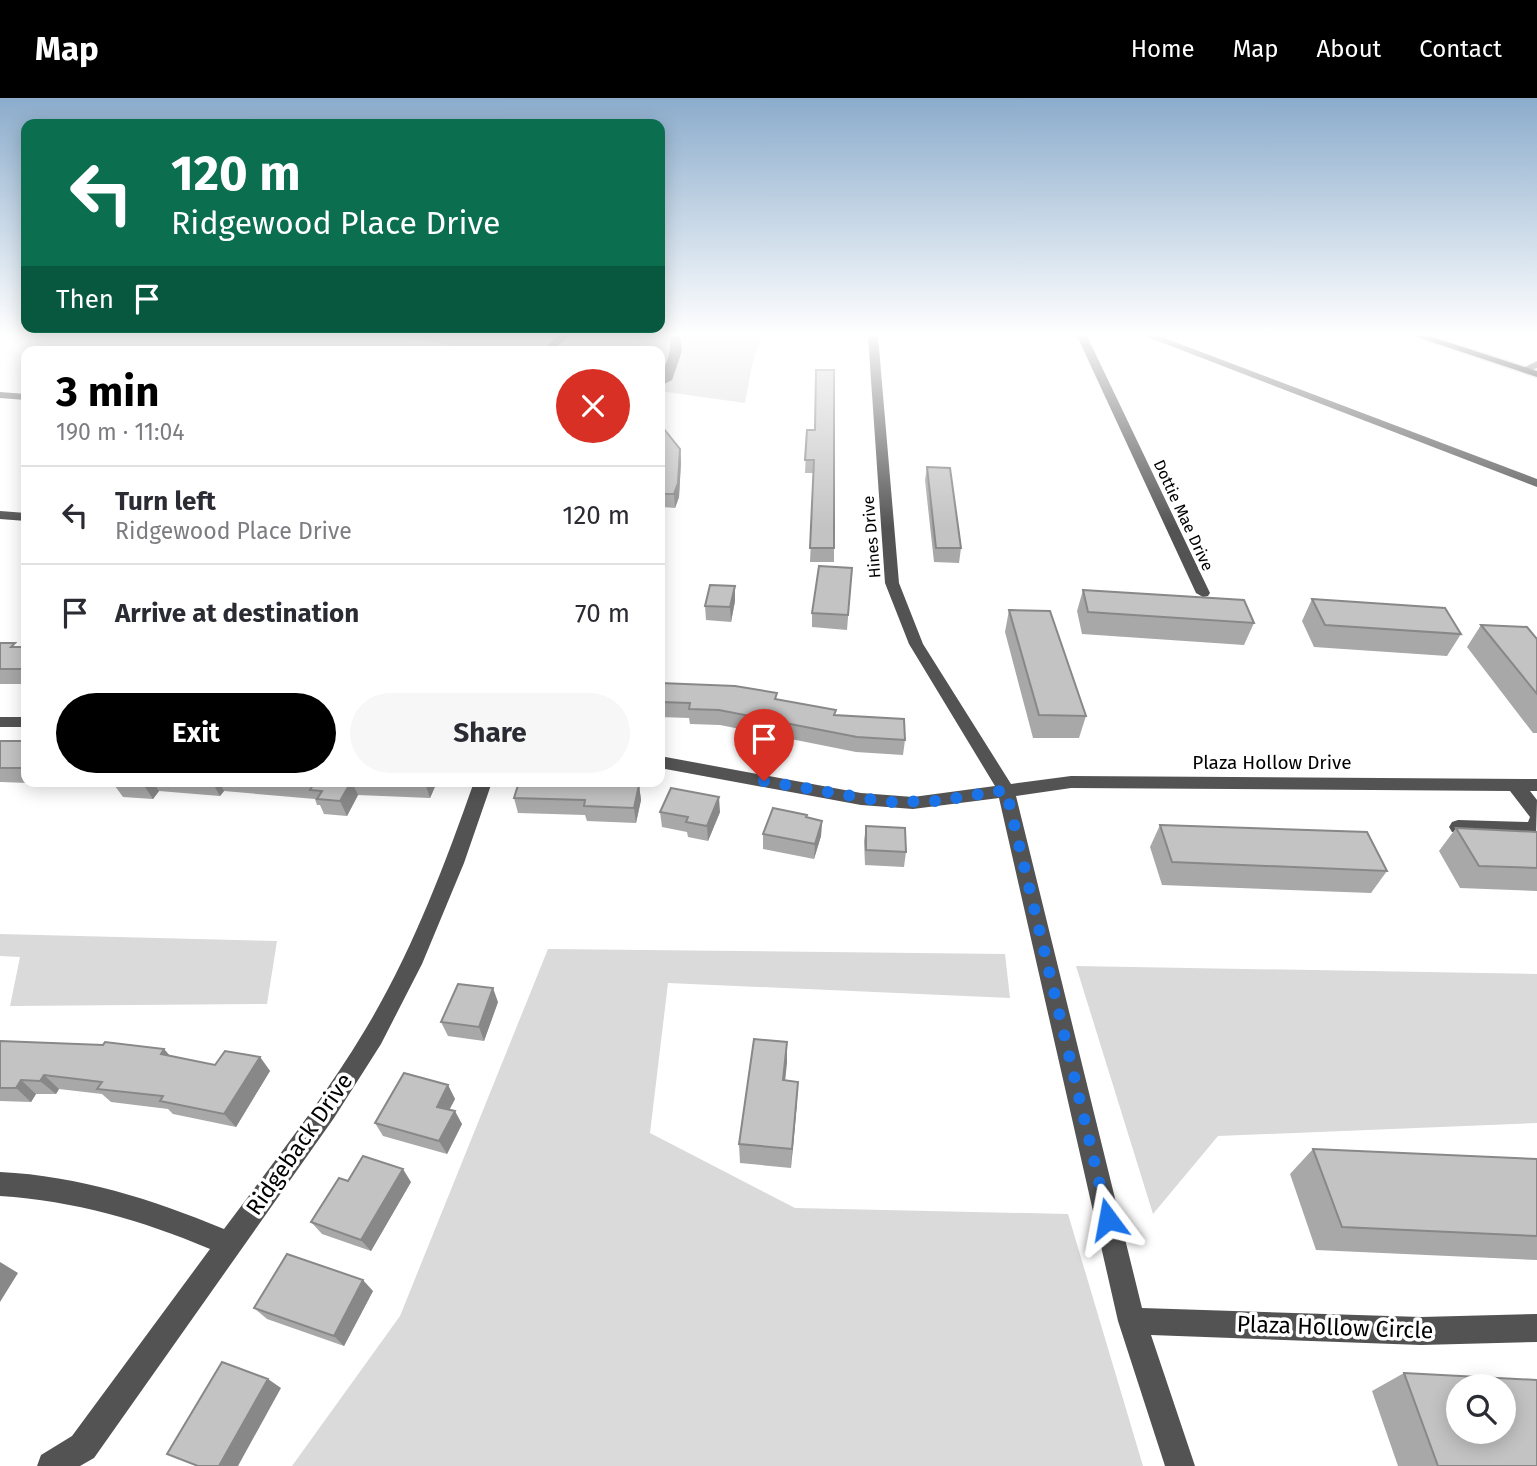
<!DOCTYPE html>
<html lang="en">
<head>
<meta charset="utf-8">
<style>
  :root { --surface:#fff; --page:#f7f7f7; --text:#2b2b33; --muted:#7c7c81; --line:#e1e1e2; --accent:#000 }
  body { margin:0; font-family:"Fira Sans",sans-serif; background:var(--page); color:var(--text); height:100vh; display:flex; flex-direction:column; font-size:26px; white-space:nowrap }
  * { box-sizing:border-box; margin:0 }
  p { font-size:23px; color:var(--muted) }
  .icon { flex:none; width:38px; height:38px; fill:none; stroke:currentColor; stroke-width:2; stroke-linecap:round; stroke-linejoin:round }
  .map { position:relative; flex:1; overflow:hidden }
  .details { position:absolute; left:21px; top:248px; width:644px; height:441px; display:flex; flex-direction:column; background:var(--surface); border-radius:14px; box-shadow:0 4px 18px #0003 }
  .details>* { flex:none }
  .hud { position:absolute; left:21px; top:21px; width:644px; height:214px; border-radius:14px; box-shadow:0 4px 18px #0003; background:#0b6e4f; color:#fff; overflow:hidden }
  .tools { position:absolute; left:1446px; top:1276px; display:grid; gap:14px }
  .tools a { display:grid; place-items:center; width:70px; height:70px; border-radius:50%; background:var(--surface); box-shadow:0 4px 18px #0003; font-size:35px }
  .pin { position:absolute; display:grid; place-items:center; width:60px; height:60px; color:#fff; margin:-72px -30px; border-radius:50% 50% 50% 0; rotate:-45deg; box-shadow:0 0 7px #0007 }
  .pin .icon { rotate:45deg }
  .me { position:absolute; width:77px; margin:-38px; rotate:347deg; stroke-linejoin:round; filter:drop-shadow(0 0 5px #0008) }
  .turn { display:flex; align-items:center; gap:24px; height:147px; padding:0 35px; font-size:32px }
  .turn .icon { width:91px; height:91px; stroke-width:2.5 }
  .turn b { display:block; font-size:49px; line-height:60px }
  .then { display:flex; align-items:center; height:66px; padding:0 35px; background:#0003; gap:14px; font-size:26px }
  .round { display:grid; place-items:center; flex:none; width:74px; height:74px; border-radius:37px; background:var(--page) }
  .head { display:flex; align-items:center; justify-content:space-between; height:119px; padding:0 35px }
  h1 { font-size:42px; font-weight:700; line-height:52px; color:var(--accent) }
  .button { display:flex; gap:14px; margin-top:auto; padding:14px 35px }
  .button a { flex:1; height:80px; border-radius:42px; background:var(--accent); color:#fff; font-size:28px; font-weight:700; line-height:80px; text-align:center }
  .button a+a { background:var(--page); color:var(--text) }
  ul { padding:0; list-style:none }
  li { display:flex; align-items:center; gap:21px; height:98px; padding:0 35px; border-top:2px solid var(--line) }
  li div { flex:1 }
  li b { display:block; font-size:26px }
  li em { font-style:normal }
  header { display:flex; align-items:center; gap:42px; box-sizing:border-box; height:98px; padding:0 35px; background:var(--accent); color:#fff }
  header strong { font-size:33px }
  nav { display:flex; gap:38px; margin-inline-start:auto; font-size:24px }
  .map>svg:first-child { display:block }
  .green { fill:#dadada }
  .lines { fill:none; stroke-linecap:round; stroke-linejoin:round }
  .major-casing { stroke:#dbdbdb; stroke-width:3 }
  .minor { fill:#535353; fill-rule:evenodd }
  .major { fill:#000; fill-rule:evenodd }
  .wall { fill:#a8a8a8 }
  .shaded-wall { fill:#888 }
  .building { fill:#c3c3c3; stroke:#888; stroke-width:2; fill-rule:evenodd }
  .route { stroke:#1a73e8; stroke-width:12; stroke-dasharray:0 21.6 }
  .labels { text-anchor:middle; stroke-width:7; stroke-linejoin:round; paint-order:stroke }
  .far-street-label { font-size:16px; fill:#000; stroke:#fff }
  .street-label { font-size:19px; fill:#000; stroke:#fff }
  .near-street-label { font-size:23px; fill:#000; stroke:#fff }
</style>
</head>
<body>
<header>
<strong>Map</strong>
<nav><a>Home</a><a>Map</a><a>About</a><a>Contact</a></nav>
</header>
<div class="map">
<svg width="1537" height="1368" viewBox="0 0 1537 1368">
  <rect width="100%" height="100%" fill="#fff"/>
  <path class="green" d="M 396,238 L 762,238 L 752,267 L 745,305 L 660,293 L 660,254 L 488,254 Z
    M 0,836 L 277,843 L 267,906 L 10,908 L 20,859 L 0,858 Z
    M 548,851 L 1005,856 L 1010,900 L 668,885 L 650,1035 L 795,1110 L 1068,1116 L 1143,1368 L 292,1368 L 400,1218 Z
    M 1076,868 L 1537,876 L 1537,1025 L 1218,1038 L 1153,1116 Z"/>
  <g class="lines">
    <g class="major-casing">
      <path id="major" d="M 1414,238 L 1429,238 L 1537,273 L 1537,279 Z"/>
    </g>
    <path class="minor" d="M 558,238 L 569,238 L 551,254 L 540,254 Z
      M 670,238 L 680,238 L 682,253 L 672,282 L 660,288 C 659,273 673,261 670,238 Z
      M 868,238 L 878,238 L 899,485 L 923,546 L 1011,686 L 1071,678 L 1537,681 L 1537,693 L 1530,693 L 1537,702 L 1536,738 L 1452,734 L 1449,729 L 1452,724 L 1458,722 L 1528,724 L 1530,719 L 1510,693 L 1071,690 L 1016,698 L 1142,1210 L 1421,1219 L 1537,1216 L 1537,1244 L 1421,1247 L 1151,1237 L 1195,1368 L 1165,1368 L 1118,1223 L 999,700 L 913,711 L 861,707 L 660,670 L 660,658 L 861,695 L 913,699 L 995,688 L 909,546 L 885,485 Z
      M 1077,238 L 1087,238 L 1210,495 L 1208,498 L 1203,499 L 1196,495 Z
      M 1145,238 L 1159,238 L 1537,381 L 1537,389 Z
      M 1537,263 L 1537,270 L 1524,275 L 1519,272 Z
      M 0,294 L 26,296 L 26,302 L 0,300 Z
      M 0,413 L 26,415 L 26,423 L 0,421 Z
      M 0,619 L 26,619 L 26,629 L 0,629 Z
      M 474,684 L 492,684 L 464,765 L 422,866 L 381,946 L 334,1020 L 94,1360 L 80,1368 L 37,1368 L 41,1357 L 72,1338 L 210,1151 C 141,1122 75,1103 0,1098 L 0,1074 C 80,1078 151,1101 224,1131 C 272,1066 323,1002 365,932 C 412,854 444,769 474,684 Z"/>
    <use href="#major" class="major"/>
  </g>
  <path class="wall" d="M 660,327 L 680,351 L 681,364 L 679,399 L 675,410 L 663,409 L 660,417 Z
    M 807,332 L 834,450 L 834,464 L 810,464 L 814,375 L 805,375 Z
    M 927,369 L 961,450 L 959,465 L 934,464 L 925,382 Z
    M 852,470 L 847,532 L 812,529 L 812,515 Z
    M 1083,492 L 1254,525 L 1244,547 L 1082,536 L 1077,513 Z
    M 1312,501 L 1461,536 L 1447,558 L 1314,549 L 1302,523 Z
    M 735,503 L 731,524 L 706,522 L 705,508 Z
    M 1009,512 L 1086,618 L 1079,640 L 1033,640 L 1005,534 Z
    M 1481,527 L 1537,541 L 1537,635 L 1533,635 L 1467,549 Z
    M 0,545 L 18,549 L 26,549 L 26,586 L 0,586 Z
    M 660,585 L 777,601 L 836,617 L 905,642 L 903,657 L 856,654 L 720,627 L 690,626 L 689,620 L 660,619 Z
    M 0,643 L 26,643 L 26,684 L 437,684 L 430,700 L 358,697 L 347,718 L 324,716 L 320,707 L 317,707 L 315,701 L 224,693 L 220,698 L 159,693 L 153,701 L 123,699 L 115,688 L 0,684 Z
    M 622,686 L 639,687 L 641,702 L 636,725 L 587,723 L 585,717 L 518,715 L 514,700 Z
    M 660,714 L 720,714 L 708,743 L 688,739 L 687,734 L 662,729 Z
    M 807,719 L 822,723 L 821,738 L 814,761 L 763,751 L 763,736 Z
    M 1160,727 L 1387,773 L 1371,795 L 1162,787 L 1150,749 Z
    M 866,728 L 906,754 L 904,769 L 865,767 L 864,743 Z
    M 1456,730 L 1537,734 L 1537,793 L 1460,790 L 1439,753 Z
    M 498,904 L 484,943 L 448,938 L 441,924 Z
    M 0,943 L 164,951 L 170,958 L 215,967 L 260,959 L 270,973 L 236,1029 L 173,1016 L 168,1011 L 111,1004 L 102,996 L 59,991 L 56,996 L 36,996 L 31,1004 L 0,1003 Z
    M 787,944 L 785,982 L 797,1004 L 791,1070 L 740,1065 L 739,1046 Z
    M 448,987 L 455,1001 L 449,1012 L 462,1026 L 447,1056 L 383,1038 L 375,1025 Z
    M 1313,1051 L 1537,1061 L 1537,1162 L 1316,1152 L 1290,1076 Z
    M 348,1083 L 411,1084 L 371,1153 L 322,1136 L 311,1124 Z
    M 373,1193 L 344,1248 L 267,1221 L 254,1210 Z
    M 1404,1275 L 1537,1368 L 1398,1368 L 1372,1293 Z"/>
  <path class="shaded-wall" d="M 680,351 L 681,364 L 679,399 L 675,410 L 674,396 Z
    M 661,396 L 663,409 L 660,417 L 660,400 Z
    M 735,488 L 735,503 L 731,524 L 730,509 Z
    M 144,684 L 153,684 L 159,693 L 153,701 L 143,686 Z
    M 212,684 L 219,684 L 224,693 L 220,698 Z
    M 351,684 L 352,684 L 358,697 L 347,718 L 340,703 Z
    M 425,684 L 437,684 L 430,700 L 425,685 Z
    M 639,687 L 641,702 L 636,725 L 634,710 Z
    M 719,699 L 720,714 L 708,743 L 707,728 Z
    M 822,723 L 821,738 L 814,761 L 815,746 Z
    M 493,890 L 498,904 L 484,943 L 479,929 Z
    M 787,944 L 787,965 L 783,1002 L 783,982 Z
    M 164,951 L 176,965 L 161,956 Z
    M 260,959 L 270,973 L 236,1029 L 224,1016 Z
    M 44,977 L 59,991 L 56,996 L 40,983 Z
    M 21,982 L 36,996 L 31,1004 L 16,990 Z
    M 798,984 L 797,1004 L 791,1070 L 792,1051 Z
    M 448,987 L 455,1001 L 444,1022 L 437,1009 Z
    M 455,1013 L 462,1026 L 447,1056 L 439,1043 Z
    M 403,1071 L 411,1084 L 371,1153 L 361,1142 Z
    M 0,1164 L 18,1175 L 0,1204 Z
    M 363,1182 L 373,1193 L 344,1248 L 334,1238 Z
    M 268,1281 L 281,1290 L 238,1368 L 219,1368 Z"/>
  <path class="building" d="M 816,272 L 834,272 L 834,450 L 810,450 L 814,362 L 805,362 L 807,332 L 815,332 Z
    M 660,326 L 680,351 L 678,385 L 674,396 L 661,396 L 660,400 Z
    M 927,369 L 950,370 L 961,450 L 936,450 Z
    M 819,468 L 852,470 L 848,517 L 812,515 Z
    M 710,487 L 735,488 L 730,509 L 705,508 Z
    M 1083,492 L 1244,502 L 1254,525 L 1088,514 Z
    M 1312,501 L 1445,510 L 1461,536 L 1325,527 Z
    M 1009,512 L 1050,513 L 1086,618 L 1039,617 Z
    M 1481,527 L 1527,529 L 1537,541 L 1537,596 Z
    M 0,545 L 15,545 L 11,549 L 26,549 L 26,571 L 0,571 Z
    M 660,585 L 735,588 L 777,595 L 775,601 L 836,612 L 834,617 L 904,621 L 905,642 L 857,639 L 719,612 L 689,611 L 690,605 L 660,604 Z
    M 0,643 L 26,643 L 26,670 L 0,670 Z
    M 113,684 L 144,684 L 143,686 Z
    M 288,684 L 351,684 L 340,703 L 317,701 L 322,693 L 310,692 L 313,687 Z
    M 519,684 L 621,684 L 620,686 L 639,687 L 634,710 L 584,708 L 585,702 L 514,700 Z
    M 671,690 L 719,699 L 707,728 L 686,724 L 688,719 L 660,714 Z
    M 773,710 L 807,717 L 806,719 L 822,723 L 815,746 L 763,736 Z
    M 1160,727 L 1367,734 L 1387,773 L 1172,764 Z
    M 866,728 L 905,730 L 906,754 L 866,752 Z
    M 1456,730 L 1537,734 L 1537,770 L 1479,768 Z
    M 458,886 L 493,890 L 479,929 L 441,924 Z
    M 754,941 L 787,944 L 783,982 L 798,984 L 792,1051 L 739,1046 Z
    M 0,943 L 103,947 L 105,944 L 164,951 L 161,956 L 215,967 L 225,953 L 260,959 L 224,1016 L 160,1003 L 163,998 L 97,991 L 102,984 L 44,977 L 40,983 L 21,982 L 16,990 L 0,990 Z
    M 404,975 L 448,987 L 437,1009 L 455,1013 L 439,1043 L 375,1025 Z
    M 1313,1051 L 1537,1061 L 1537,1138 L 1342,1129 Z
    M 363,1058 L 403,1071 L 361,1142 L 311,1124 L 339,1080 L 348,1083 Z
    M 287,1156 L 363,1182 L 334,1238 L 254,1210 Z
    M 222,1264 L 268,1281 L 219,1368 L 198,1368 L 167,1356 Z
    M 1404,1275 L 1537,1282 L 1537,1368 L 1438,1368 ZM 1458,1288 L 1503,1288 L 1503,1334 L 1458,1334 Z"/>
  <linearGradient id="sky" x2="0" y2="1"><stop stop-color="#8baccc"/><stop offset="0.55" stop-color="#fff"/><stop offset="1" stop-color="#fff" stop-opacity="0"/></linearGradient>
  <rect width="1537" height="430" fill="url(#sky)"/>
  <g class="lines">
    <path class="route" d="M 764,683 L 887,704 L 938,703 L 1006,692 L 1108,1121"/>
  </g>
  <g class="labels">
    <g class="far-street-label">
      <text transform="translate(1184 417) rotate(65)" y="6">Dottie Mae Drive</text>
      <text transform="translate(871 439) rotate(-95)" y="6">Hines Drive</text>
    </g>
    <g class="street-label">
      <text x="1272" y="671">Plaza Hollow Drive</text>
    </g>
    <g class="near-street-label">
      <text transform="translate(299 1046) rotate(-55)" y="8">Ridgeback Drive</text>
      <text transform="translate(1335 1229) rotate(2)" y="8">Plaza Hollow Circle</text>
    </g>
  </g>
</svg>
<div class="tools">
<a><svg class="icon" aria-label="search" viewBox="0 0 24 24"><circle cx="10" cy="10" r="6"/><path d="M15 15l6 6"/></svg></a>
</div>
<div class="pin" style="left:764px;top:683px;background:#d93025"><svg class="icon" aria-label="arrive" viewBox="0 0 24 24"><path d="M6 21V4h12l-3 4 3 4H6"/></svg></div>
<svg class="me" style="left:1108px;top:1121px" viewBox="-20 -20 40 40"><path d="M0-17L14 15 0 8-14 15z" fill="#1a73e8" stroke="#fff" stroke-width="4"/></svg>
<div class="hud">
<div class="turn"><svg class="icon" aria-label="left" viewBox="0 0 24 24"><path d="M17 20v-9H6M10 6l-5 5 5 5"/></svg><div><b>120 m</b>Ridgewood Place Drive</div></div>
<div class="then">Then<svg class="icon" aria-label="arrive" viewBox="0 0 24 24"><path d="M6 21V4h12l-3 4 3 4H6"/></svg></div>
</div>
<section class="details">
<div class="head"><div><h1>3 min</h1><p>190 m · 11:04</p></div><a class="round" style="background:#d93025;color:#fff"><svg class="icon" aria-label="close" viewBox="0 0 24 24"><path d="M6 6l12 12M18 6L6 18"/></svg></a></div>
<ul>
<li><svg class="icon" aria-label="left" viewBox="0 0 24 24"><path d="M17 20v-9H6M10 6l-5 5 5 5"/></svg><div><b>Turn left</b><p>Ridgewood Place Drive</p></div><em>120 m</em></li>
<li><svg class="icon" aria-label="arrive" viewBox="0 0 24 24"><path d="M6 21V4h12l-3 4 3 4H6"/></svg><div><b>Arrive at destination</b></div><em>70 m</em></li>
</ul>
<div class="button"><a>Exit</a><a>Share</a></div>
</section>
</div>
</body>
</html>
